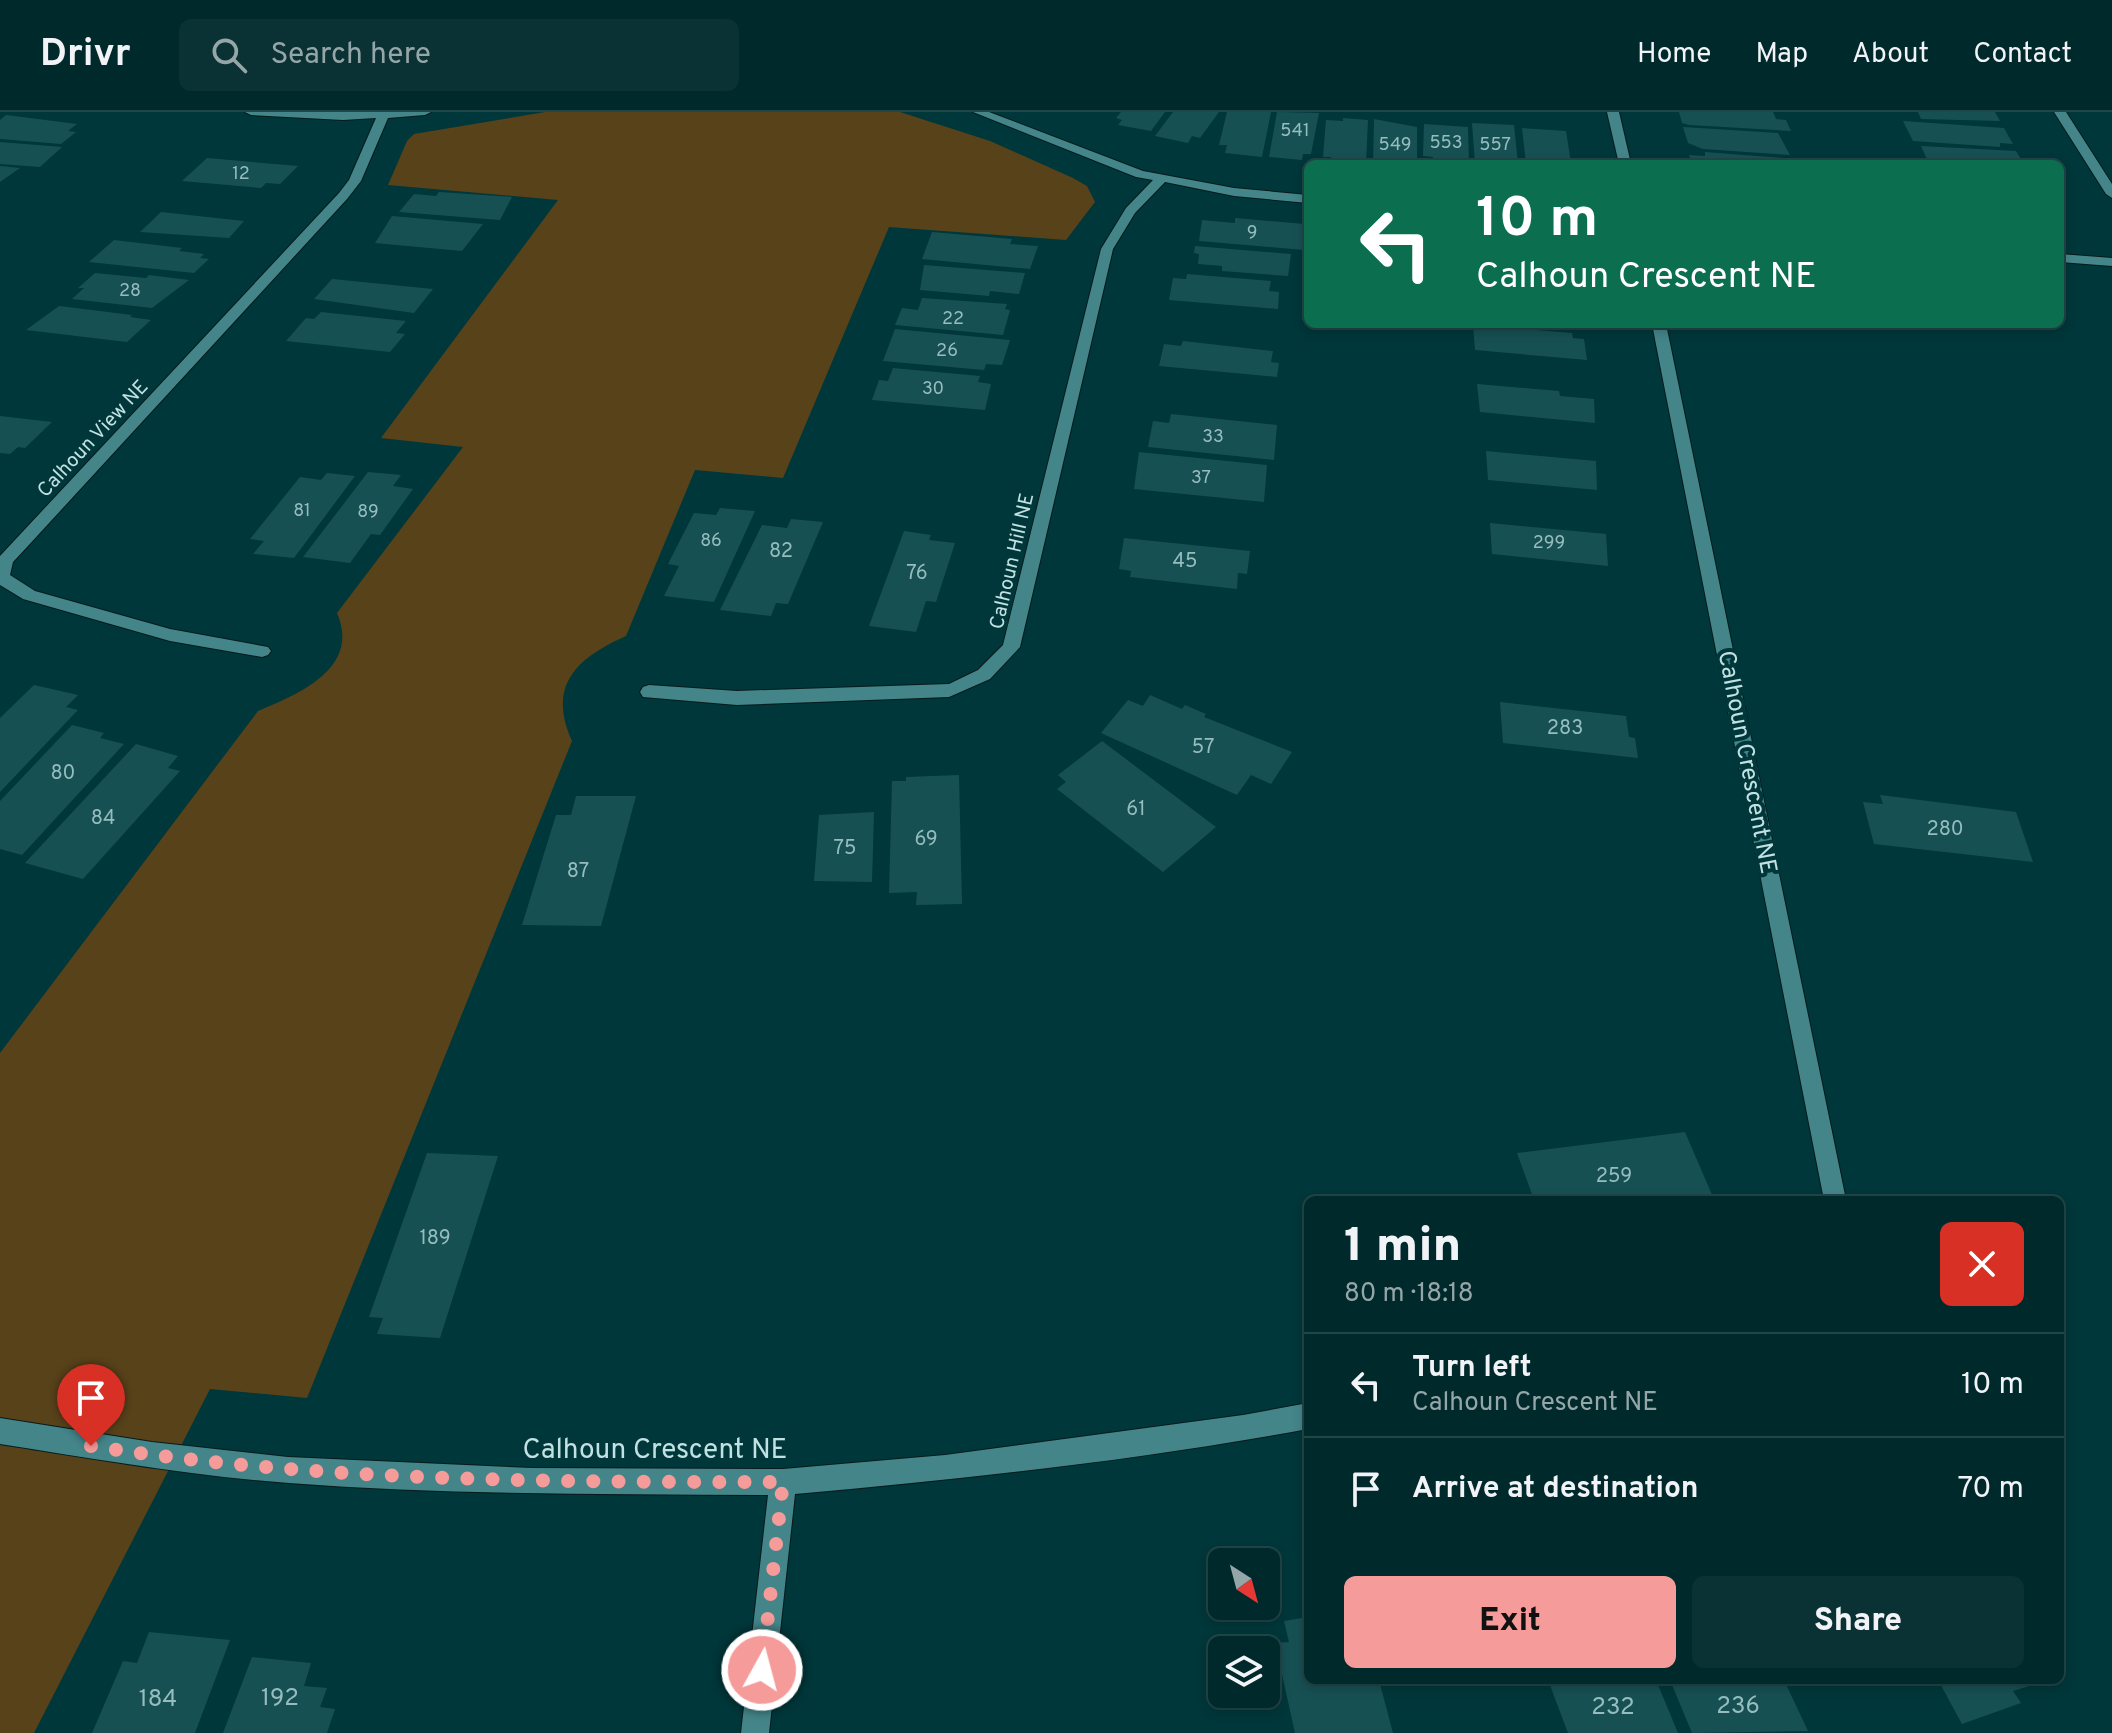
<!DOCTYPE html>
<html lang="en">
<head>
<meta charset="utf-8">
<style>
  :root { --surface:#00292c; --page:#0a3134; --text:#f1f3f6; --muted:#95a6a9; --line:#224548; --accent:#f59b9a }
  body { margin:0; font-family:Overpass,sans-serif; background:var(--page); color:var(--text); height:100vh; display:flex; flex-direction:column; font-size:30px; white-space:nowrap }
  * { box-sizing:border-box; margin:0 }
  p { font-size:26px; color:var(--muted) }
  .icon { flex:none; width:44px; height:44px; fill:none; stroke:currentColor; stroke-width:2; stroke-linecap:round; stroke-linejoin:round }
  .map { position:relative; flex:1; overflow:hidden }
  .drawer { position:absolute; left:1304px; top:1084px; width:760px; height:488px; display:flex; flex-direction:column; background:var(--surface); border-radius:12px; box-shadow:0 4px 12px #0003,0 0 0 2px var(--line) }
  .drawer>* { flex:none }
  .guide { position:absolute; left:1304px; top:48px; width:760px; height:168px; border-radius:12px; box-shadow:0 4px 12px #0003,0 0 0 2px var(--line); background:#0b6e4f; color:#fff; overflow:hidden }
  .needle { width:52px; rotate:144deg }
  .buttons { position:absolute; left:1208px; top:1436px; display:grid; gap:16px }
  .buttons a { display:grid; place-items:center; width:72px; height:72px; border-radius:12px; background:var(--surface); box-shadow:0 4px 12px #0003,0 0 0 2px var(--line); font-size:40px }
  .pin { position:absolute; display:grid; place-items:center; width:68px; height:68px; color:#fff; margin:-82px -34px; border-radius:50% 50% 50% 0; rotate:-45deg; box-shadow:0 0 8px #0007 }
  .pin .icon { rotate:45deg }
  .me { position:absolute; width:88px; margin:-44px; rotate:7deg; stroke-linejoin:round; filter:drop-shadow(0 0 6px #0008) }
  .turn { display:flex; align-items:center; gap:28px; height:168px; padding:0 40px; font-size:36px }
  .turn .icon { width:104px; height:104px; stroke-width:2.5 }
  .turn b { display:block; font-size:56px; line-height:68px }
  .round { display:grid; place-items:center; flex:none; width:84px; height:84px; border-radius:12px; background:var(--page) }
  .overview { display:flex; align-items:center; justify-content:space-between; height:136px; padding:0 40px }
  h1 { font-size:48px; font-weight:800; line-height:60px }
  .action { display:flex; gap:16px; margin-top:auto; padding:16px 40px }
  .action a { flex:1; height:92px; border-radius:12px; background:var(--accent); color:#111; font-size:32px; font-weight:800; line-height:92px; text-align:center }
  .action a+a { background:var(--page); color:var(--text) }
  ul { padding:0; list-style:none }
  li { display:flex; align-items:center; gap:24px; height:104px; padding:0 40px; border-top:2px solid var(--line) }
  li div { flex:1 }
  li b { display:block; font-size:30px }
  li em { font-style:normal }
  header { display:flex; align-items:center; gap:48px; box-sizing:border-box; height:112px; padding:0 40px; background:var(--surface); border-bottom:2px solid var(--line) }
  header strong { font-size:38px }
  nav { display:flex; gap:44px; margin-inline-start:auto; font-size:28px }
  .search { width:560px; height:72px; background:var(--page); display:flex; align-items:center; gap:20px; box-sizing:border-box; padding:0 28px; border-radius:12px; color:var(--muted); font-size:30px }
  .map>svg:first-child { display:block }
  .green { fill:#58421a }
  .building { fill:#175053 }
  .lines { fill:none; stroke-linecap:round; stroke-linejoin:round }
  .minor-casing { stroke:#071b1c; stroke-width:2 }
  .minor { fill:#448589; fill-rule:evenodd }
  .route { stroke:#f59b9a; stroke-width:14; stroke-dasharray:0 25.2 }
  .labels { text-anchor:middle; stroke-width:8; stroke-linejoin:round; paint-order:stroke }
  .far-number-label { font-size:18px; fill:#96bdbe }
  .far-street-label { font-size:20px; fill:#c1e1e2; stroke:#00373a }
  .number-label { font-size:20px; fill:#96bdbe }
  .street-label { font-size:24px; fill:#c1e1e2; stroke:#00373a }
  .near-number-label { font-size:24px; fill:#96bdbe }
  .near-street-label { font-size:28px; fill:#c1e1e2; stroke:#00373a }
</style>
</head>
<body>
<header>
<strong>Drivr</strong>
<div class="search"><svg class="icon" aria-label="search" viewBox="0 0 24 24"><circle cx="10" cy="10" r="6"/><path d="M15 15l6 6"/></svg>Search here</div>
<nav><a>Home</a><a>Map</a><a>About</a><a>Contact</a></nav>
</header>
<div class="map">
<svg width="2112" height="1621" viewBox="0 0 2112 1621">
  <rect width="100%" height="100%" fill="#00373a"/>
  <path class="green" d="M 545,0 L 900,0 L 990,29 L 1073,66 L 1087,74 L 1095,90 L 1066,128 L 889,115 L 783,366 L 695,358 L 626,524 C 576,546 547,574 572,629 L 307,1286 L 210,1277 L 34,1621 L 0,1621 L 0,941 L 258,599 C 299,582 361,556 337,501 L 463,335 L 381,326 L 558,88 L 388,73 L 407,29 L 414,22 Z"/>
  <path class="building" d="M 1121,0 L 1165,0 L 1151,19 L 1118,13 L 1122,8 L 1116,6 Z
    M 1173,0 L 1219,0 L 1200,26 L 1192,24 L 1188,31 L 1155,24 Z
    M 1227,0 L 1271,0 L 1262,45 L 1225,41 L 1227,33 L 1219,33 Z
    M 1277,0 L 1319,1 L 1311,42 L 1303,42 L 1302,48 L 1269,45 Z
    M 1679,0 L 1773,0 L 1776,7 L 1786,8 L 1791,19 L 1689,13 L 1682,11 Z
    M 1918,0 L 1995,0 L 2000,9 L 1921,7 Z
    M 6,3 L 77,12 L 68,19 L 76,20 L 61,32 L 0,27 L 0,8 Z
    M 1343,6 L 1368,8 L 1366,52 L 1331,50 L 1331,45 L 1323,45 L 1326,8 L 1343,9 Z
    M 1374,7 L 1417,15 L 1417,50 L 1373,52 Z
    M 1903,9 L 2004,16 L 2013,32 L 2000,31 L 2000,35 L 1913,29 Z
    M 1472,11 L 1514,13 L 1518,52 L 1475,52 Z
    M 1424,12 L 1468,15 L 1469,52 L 1433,52 L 1433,45 L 1423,44 Z
    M 1683,15 L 1778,21 L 1790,43 L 1703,37 L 1688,31 Z
    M 1522,16 L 1566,19 L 1571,51 L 1526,52 Z
    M 0,30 L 62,35 L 40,55 L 0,52 Z
    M 1921,34 L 2016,39 L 2024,52 L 1929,52 Z
    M 1705,40 L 1796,47 L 1798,52 L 1692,52 L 1689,43 L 1705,44 Z
    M 207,46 L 298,54 L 280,72 L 266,71 L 261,76 L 182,69 Z
    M 0,54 L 20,56 L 0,70 Z
    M 439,80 L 512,85 L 500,108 L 399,100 L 414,82 L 436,84 Z
    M 161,100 L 244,109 L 229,126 L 140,120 Z
    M 392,104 L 483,112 L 462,139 L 375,131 Z
    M 1235,106 L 1305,112 L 1304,138 L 1199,129 L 1202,108 L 1235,111 Z
    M 932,120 L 1012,127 L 1010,132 L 1038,134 L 1030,157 L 922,147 Z
    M 114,128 L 182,136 L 179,139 L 204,142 L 200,146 L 209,147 L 194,161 L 89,150 Z
    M 1195,134 L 1291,142 L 1288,164 L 1222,159 L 1222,154 L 1198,152 L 1199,142 L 1194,141 Z
    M 924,153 L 1025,161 L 1019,182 L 990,179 L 989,184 L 920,178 Z
    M 95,161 L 146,166 L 149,163 L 189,168 L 152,196 L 72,187 L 84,176 L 78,176 Z
    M 1187,162 L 1271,169 L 1269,179 L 1279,180 L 1278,197 L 1169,188 L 1173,166 L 1186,167 Z
    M 332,167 L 433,177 L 414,201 L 314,187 Z
    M 922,186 L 1007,192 L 1005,197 L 1010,198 L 1003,223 L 895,213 L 902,196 L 918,198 Z
    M 59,194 L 132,203 L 130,205 L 151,208 L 127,230 L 26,218 Z
    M 321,200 L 406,209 L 396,221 L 405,222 L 390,240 L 286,229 L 306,206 L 314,207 Z
    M 1536,212 L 1578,212 L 1579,218 L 1536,214 Z
    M 1473,213 L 1572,221 L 1573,226 L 1584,227 L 1587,248 L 1475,238 Z
    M 895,217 L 1010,228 L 1002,253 L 986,252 L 984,258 L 883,249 Z
    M 1183,229 L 1273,239 L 1271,250 L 1279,251 L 1277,265 L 1159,254 L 1164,232 L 1181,234 Z
    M 893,256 L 980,264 L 978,270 L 991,272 L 985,298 L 872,288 L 879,268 L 888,269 Z
    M 1477,272 L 1559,279 L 1560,284 L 1594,287 L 1595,311 L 1480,300 Z
    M 1171,302 L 1277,313 L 1274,348 L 1148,335 L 1153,309 L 1169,311 Z
    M 0,304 L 52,310 L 25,336 L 18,335 L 10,342 L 0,341 Z
    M 1486,339 L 1596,349 L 1597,378 L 1488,368 Z
    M 1139,340 L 1267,353 L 1264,390 L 1134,377 Z
    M 368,360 L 401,363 L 393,374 L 413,377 L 380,423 L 371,422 L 350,451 L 303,445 Z
    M 327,361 L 355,364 L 294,446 L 253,442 L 264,429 L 250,427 L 300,365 L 321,368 Z
    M 720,396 L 755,399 L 714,490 L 664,484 L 679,454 L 668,452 L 694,401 L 716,403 Z
    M 791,407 L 823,410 L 788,492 L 776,491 L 771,504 L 720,498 L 762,413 L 787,416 Z
    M 1490,411 L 1606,422 L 1608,454 L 1492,442 Z
    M 904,419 L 931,423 L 929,428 L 955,431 L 936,490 L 926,489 L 916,520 L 869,514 Z
    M 1124,426 L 1250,439 L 1247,462 L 1238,461 L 1237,477 L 1130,465 L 1131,459 L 1119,457 Z
    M 34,573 L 78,583 L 66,595 L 78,598 L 0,680 L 0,606 Z
    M 1150,583 L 1182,597 L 1185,593 L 1206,602 L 1204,605 L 1292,640 L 1271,672 L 1251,663 L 1237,683 L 1101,621 L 1128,588 L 1143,594 Z
    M 1500,590 L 1626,604 L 1629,625 L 1635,626 L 1638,646 L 1503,631 Z
    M 72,613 L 104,621 L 100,626 L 124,632 L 22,743 L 0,737 L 0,689 Z
    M 1102,629 L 1216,715 L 1163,760 L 1057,677 L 1066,670 L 1058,663 Z
    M 136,632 L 178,644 L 168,656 L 180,659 L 83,767 L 25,751 Z
    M 959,663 L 962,792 L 916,793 L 917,780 L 889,781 L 892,669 L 906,669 L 906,665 Z
    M 1880,683 L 2016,700 L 2033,750 L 1874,732 L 1863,690 L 1883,692 Z
    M 576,684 L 636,684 L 601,814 L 522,813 L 556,703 L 571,703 Z
    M 874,700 L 872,770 L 814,769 L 819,703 Z
    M 1685,1020 L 1713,1085 L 1699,1088 L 1534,1088 L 1517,1041 Z
    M 427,1041 L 498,1044 L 440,1226 L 377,1222 L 383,1206 L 369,1205 Z
    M 1308,1505 L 1308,1568 L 1379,1568 L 1393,1621 L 1295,1621 L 1275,1531 L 1289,1530 L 1284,1509 Z
    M 149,1520 L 230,1528 L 195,1621 L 92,1621 L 123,1549 L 137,1551 Z
    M 252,1545 L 311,1551 L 304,1574 L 327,1576 L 320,1595 L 335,1597 L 327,1621 L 223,1621 Z
    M 1548,1568 L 1656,1568 L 1678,1621 L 1568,1621 Z
    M 1670,1568 L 1784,1568 L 1808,1619 L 1692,1621 Z
    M 1938,1568 L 2044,1568 L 2045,1569 L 2013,1579 L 2021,1591 L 1962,1612 Z"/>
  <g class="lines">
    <g class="minor-casing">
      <path id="minor" d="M 245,0 L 431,0 L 425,3 L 388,6 L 361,69 L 347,87 L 27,435 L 13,450 L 10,463 L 35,479 L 170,517 L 268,535 L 271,539 L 268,543 L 262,545 L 170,529 L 23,487 L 0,473 L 0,444 L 339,81 L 349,68 L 376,6 L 343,8 L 251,3 Z
        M 973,0 L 989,0 L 1143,59 L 1234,76 L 1308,83 L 1308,91 L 1234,84 L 1165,70 L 1135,101 L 1113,137 L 1020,535 L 990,567 L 949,585 L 737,593 L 643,585 L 640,580 L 643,575 L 649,573 L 737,579 L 949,572 L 978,558 L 1003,533 L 1101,137 L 1126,96 L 1153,68 L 1136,65 Z
        M 1607,0 L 1619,0 L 1631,52 L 1619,52 Z
        M 2054,0 L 2066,0 L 2112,72 L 2112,86 L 2106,82 Z
        M 2060,142 L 2112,146 L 2112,154 L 2060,150 Z
        M 1652,212 L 1666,212 L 1846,1088 L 1824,1088 Z
        M 1308,1291 L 1308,1317 C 1139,1348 966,1367 795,1382 L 769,1621 L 741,1621 L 768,1383 C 609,1382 448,1383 289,1371 C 192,1364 96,1347 0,1332 L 0,1306 L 152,1330 L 288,1345 L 532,1356 L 783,1357 L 945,1343 L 1243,1303 Z"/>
    </g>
    <use href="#minor" class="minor"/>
  </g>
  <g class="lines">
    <path class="route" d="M 91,1334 C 320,1370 552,1370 783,1370 L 762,1558"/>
  </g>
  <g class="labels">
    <g class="far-number-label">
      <text x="1295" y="24">541</text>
      <text x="1446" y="36">553</text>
      <text x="1395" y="38">549</text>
      <text x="1495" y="38">557</text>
      <text x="241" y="67">12</text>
      <text x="1252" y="126">9</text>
      <text x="130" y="184">28</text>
      <text x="953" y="212">22</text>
      <text x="947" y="244">26</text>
      <text x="933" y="282">30</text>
      <text x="1213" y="330">33</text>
      <text x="1201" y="371">37</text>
      <text x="302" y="404">81</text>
      <text x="368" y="405">89</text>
      <text x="711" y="434">86</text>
      <text x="1549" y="436">299</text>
    </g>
    <g class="far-street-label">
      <text transform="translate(92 326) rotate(-47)" y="7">Calhoun View NE</text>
      <text transform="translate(1011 449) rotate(-77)" y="7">Calhoun Hill NE</text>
    </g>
    <g class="number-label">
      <text x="781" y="445">82</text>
      <text x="1185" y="455">45</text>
      <text x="917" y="467">76</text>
      <text x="1565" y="622">283</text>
      <text x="1203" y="641">57</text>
      <text x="63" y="667">80</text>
      <text x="1136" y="703">61</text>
      <text x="103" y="712">84</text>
      <text x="1945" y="723">280</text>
      <text x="926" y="733">69</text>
      <text x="845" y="742">75</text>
      <text x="578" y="765">87</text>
      <text x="1614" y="1070">259</text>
      <text x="435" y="1132">189</text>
    </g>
    <g class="street-label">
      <text transform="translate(1748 650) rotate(79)" y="8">Calhoun Crescent NE</text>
    </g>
    <g class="near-number-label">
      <text x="280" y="1593">192</text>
      <text x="158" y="1594">184</text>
      <text x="1738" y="1601">236</text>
      <text x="1613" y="1602">232</text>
    </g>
    <g class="near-street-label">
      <text x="655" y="1346">Calhoun Crescent NE</text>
    </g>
  </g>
</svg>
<div class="buttons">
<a><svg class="needle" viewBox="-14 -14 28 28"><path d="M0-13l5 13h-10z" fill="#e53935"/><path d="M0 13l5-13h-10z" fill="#95a6a9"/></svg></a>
<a><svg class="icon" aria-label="layers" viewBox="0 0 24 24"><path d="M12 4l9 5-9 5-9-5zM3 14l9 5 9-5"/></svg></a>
</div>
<div class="pin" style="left:91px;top:1334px;background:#d93025"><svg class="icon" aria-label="arrive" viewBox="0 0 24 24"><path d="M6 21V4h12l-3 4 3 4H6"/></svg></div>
<svg class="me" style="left:762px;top:1558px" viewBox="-20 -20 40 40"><circle r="17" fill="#f59b9a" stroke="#fff" stroke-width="3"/><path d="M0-11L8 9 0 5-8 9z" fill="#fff"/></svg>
<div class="guide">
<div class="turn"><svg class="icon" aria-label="left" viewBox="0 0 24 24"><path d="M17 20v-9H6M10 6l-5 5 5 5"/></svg><div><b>10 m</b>Calhoun Crescent NE</div></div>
</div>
<section class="drawer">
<div class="overview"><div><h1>1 min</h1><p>80 m · 18:18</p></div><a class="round" style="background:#d93025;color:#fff"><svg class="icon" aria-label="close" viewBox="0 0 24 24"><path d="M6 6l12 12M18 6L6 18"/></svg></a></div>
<ul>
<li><svg class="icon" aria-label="left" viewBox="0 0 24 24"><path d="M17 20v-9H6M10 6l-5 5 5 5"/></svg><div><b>Turn left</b><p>Calhoun Crescent NE</p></div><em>10 m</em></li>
<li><svg class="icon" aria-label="arrive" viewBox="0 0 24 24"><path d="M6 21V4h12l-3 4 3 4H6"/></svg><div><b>Arrive at destination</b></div><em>70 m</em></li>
</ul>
<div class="action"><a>Exit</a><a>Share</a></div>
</section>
</div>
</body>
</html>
